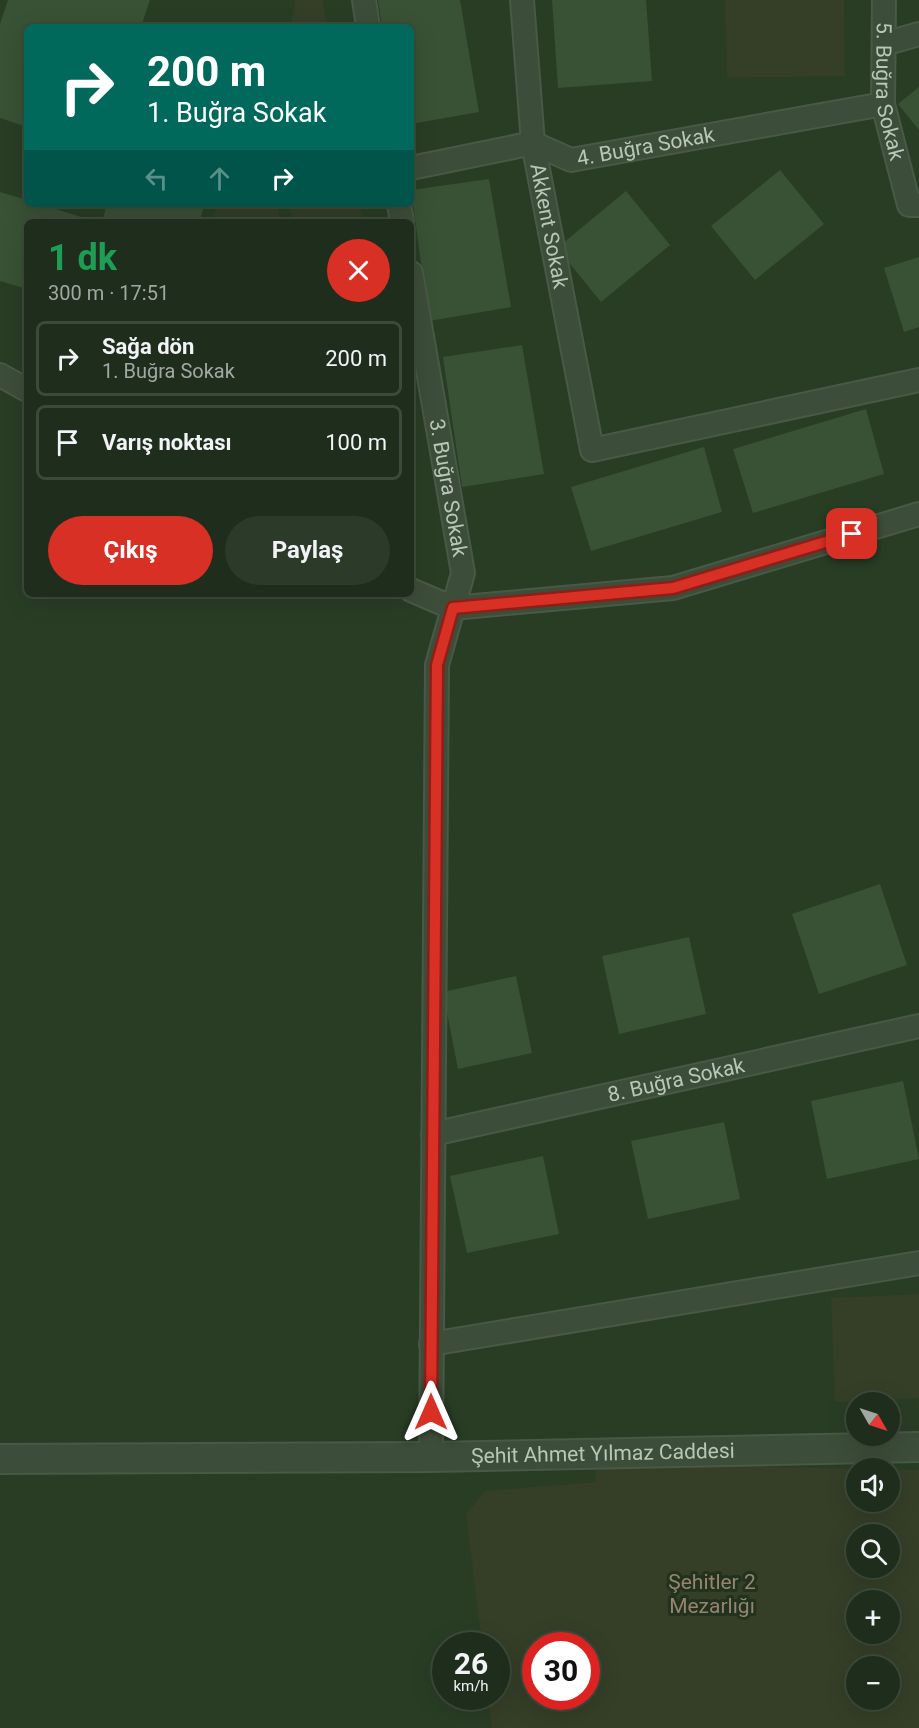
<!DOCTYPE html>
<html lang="tr">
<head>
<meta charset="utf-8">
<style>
  :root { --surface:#1f2e1c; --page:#2c3a29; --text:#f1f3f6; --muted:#a1a8a3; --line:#3c4a3b; --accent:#d93025 }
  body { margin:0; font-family:Roboto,sans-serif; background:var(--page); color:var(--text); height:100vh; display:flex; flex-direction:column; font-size:22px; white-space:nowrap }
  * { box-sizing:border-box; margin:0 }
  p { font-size:20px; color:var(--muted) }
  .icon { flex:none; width:33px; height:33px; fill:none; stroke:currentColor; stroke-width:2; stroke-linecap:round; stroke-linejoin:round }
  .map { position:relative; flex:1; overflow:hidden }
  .sheet { position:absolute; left:24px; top:219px; width:390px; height:378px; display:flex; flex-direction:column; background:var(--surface); border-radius:9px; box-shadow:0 6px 24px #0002,0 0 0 2px var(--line) }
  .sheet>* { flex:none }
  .guide { position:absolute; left:24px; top:24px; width:390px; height:183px; border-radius:9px; box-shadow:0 6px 24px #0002,0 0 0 2px var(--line); background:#00695c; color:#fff; overflow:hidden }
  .needle { width:39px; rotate:129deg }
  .buttons { position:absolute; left:846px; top:1392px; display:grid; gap:12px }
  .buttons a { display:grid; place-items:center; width:54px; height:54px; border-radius:50%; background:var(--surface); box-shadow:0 6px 24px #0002,0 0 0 2px var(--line); font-size:30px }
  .speed { position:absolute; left:432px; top:1632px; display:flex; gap:12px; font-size:30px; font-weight:700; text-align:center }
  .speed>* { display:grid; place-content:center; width:78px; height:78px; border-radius:50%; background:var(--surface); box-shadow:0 6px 24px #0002,0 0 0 2px var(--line); line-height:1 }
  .speed small { font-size:15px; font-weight:400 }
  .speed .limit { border:9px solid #d22; background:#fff; color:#111 }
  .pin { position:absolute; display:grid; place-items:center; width:51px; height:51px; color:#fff; margin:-26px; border-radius:12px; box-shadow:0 3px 9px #0006 }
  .me { position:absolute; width:66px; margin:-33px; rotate:0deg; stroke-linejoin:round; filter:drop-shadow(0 0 4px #0008) }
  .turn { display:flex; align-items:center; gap:21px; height:126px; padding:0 24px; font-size:27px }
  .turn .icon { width:78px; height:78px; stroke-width:2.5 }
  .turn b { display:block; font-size:42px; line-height:51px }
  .lanes { display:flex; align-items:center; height:57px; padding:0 24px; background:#0003; justify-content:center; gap:30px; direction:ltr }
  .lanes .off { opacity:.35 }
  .round { display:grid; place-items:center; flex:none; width:63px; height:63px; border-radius:32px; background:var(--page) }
  .head { display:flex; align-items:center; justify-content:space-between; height:102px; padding:0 24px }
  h1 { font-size:36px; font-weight:700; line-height:45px; color:#1e9e55 }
  .button { display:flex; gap:12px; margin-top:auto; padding:12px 24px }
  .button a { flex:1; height:69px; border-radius:36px; background:var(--accent); color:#fff; font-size:24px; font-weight:700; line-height:69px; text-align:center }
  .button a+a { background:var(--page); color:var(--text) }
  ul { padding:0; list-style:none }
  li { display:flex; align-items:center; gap:18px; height:75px; margin:0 12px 9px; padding:0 12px; border:3px solid var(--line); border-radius:9px }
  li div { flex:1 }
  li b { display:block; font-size:22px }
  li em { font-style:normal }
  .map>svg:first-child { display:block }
  .green { fill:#353e27; fill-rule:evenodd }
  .building { fill:#395135 }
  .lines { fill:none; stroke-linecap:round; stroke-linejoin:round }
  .minor-casing { stroke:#485945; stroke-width:26 }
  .tertiary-casing { stroke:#485945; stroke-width:32 }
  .minor { stroke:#3c4d39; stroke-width:22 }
  .tertiary { stroke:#3c4d39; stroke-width:28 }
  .route-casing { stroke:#8d1f18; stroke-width:15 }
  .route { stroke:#d93025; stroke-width:10 }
  .labels { text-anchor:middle; stroke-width:6; stroke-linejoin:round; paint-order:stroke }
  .street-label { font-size:21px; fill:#b7c8b5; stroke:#21321e }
  .park-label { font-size:21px; fill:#98836e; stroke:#21321e }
</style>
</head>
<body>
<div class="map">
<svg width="919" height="1728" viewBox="0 0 919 1728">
  <rect width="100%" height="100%" fill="#293d25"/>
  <path class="green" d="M 295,0 L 323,0 L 327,27 L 291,27 Z
    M 725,0 L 844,0 L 845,76 L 727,78 Z
    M 218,204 L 277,204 L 281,222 L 212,222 Z
    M 289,204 L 359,204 L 363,222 L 293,222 Z
    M 919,1294 L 919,1398 L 835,1402 L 831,1298 Z
    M 683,1456 L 782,1467 L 856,1469 L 856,1502 L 890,1502 L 890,1470 L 919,1470 L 919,1728 L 492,1728 L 488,1697 L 496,1696 L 496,1646 L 482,1645 L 466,1514 L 485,1491 L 595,1482 L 596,1471 ZM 856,1534 L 890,1534 L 890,1568 L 856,1568 ZM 856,1600 L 890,1600 L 890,1634 L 856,1634 ZM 536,1646 L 586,1646 L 586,1696 L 536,1696 ZM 856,1666 L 890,1666 L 890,1700 L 856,1700 Z"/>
  <path class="building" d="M 8,0 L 150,0 L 141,27 L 27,27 L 27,127 L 0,118 L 0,24 Z
    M 378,0 L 460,0 L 479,112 L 411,124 L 411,27 L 382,27 Z
    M 552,0 L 646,0 L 652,81 L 558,88 Z
    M 919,87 L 919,130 L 898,104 Z
    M 780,170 L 824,224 L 755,280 L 711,226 Z
    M 489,179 L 511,307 L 429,321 L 411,190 Z
    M 626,191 L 670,245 L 601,302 L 557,248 Z
    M 0,192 L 27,200 L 27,204 L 40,204 L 97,222 L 27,222 L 27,289 L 0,281 Z
    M 107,204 L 205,204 L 199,222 L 102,222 Z
    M 919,257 L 919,327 L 904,332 L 884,268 Z
    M 522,345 L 544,474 L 462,487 L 443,357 Z
    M 866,409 L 884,474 L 753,513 L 733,449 Z
    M 704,447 L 722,512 L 591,551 L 571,487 Z
    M 880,884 L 907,965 L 819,994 L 792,914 Z
    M 689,937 L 706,1014 L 619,1034 L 602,956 Z
    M 516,976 L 532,1053 L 458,1069 L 443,992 Z
    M 903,1081 L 919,1159 L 827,1179 L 811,1101 Z
    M 724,1122 L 740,1199 L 648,1219 L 631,1141 Z
    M 543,1156 L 559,1234 L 467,1253 L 450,1176 Z"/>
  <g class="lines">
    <g class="minor-casing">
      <g id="minor">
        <path d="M 364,0 L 368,27"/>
        <path id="s1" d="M 522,0 L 533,143 L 592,450 L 919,380"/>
        <path id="s2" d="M 884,0 L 883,104 L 909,205 L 919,205"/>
        <path d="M 884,44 L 919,34"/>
        <path id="s3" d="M 411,168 L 533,143 L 571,160 L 883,104"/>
        <path d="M 399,204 L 402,222"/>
        <path id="s4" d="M 411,273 L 463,573 L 437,665 L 431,1457"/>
        <path d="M 0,375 L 27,390"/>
        <path d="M 411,590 L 453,608 L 673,588 L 919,514"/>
        <path id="s5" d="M 433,1134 L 919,1026"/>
        <path d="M 431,1344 L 919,1263"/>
      </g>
    </g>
    <g class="tertiary-casing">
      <g id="tertiary">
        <path id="s6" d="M 0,1459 L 431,1457 L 919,1447"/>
      </g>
    </g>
    <use href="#minor" class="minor"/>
    <use href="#tertiary" class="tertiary"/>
  </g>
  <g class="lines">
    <g class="route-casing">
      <path id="route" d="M 431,1412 L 437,665 L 453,608 L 673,588 L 852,534"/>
    </g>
    <use href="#route" class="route"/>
  </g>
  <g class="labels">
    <g class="street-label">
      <text dy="7" stroke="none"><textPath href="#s2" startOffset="92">5. Buğra Sokak</textPath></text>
      <text dy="7" stroke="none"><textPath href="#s3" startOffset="242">4. Buğra Sokak</textPath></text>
      <text dy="7" stroke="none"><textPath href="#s1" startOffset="228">Akkent Sokak</textPath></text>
      <text dy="7" stroke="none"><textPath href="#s4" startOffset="218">3. Buğra Sokak</textPath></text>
      <text dy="7" stroke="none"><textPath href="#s5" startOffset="249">8. Buğra Sokak</textPath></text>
      <text dy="7" stroke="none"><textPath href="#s6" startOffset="603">Şehit Ahmet Yılmaz Caddesi</textPath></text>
    </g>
    <g class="park-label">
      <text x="712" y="1589">Şehitler 2<tspan x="712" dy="24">Mezarlığı</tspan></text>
    </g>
  </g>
</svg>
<div class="buttons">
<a><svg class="needle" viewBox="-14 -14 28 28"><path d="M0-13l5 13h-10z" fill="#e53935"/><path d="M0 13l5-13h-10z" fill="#a1a8a3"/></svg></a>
<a><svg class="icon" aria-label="sound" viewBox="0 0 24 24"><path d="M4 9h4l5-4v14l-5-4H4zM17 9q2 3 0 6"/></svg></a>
<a><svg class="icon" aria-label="search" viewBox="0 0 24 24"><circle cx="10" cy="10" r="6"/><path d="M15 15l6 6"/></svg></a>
<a>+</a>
<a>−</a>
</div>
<div class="speed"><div>26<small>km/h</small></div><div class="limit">30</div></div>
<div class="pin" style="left:852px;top:534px;background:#d93025"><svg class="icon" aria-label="arrive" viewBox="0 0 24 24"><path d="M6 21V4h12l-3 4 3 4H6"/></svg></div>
<svg class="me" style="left:431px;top:1412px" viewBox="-20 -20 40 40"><path d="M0-17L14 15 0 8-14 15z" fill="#d93025" stroke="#fff" stroke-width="4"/></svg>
<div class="guide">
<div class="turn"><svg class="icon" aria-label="right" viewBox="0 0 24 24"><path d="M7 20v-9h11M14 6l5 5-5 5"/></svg><div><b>200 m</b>1. Buğra Sokak</div></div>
<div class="lanes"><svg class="icon off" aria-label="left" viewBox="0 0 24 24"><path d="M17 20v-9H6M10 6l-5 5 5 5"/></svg><svg class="icon off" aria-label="ahead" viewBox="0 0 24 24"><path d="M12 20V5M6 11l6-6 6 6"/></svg><svg class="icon" aria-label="right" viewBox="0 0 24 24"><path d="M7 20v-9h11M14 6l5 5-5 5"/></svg></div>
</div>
<section class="sheet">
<div class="head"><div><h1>1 dk</h1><p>300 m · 17:51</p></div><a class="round" style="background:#d93025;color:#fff"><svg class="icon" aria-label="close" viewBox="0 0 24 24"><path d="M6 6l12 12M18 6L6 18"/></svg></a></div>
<ul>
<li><svg class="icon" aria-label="right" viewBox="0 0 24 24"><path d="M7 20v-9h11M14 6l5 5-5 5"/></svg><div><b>Sağa dön</b><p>1. Buğra Sokak</p></div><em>200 m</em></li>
<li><svg class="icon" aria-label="arrive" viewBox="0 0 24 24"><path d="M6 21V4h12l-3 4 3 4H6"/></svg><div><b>Varış noktası</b></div><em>100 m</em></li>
</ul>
<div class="button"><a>Çıkış</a><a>Paylaş</a></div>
</section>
</div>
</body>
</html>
